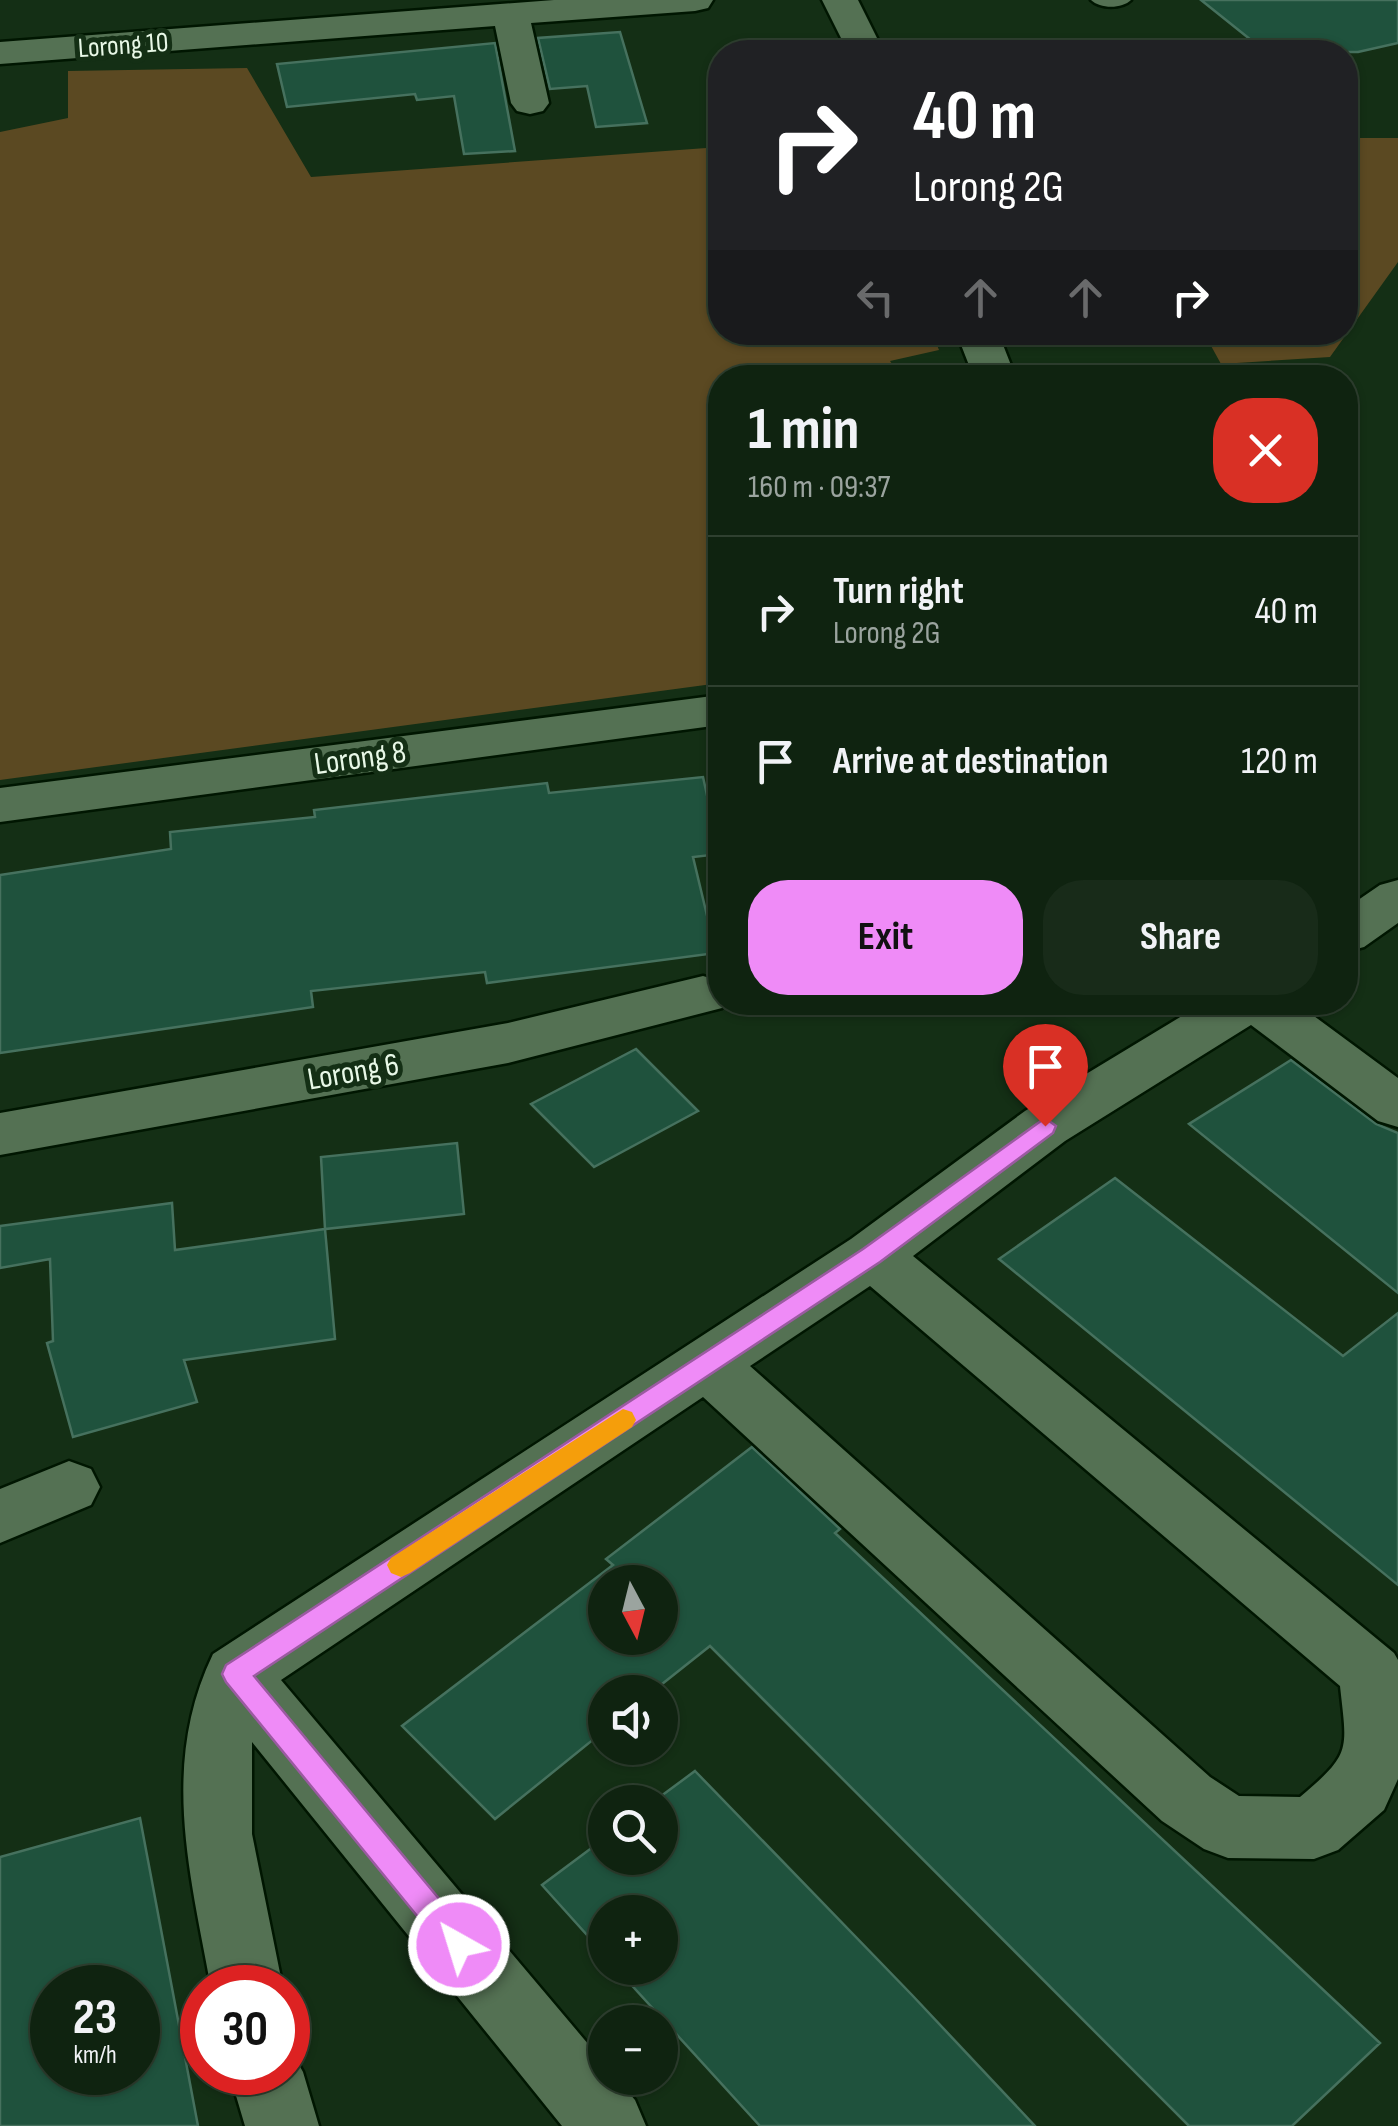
<!DOCTYPE html>
<html lang="en">
<head>
<meta charset="utf-8">
<style>
  :root { --surface:#0f2310; --page:#182b19; --text:#f1f3f6; --muted:#9ba49f; --line:#2f4030; --accent:#ef8bf7 }
  body { margin:0; font-family:"Sofia Sans Condensed",sans-serif; background:var(--page); color:var(--text); height:100vh; display:flex; flex-direction:column; font-size:38px; white-space:nowrap }
  * { box-sizing:border-box; margin:0 }
  p { font-size:32px; color:var(--muted) }
  .icon { flex:none; width:55px; height:55px; fill:none; stroke:currentColor; stroke-width:2; stroke-linecap:round; stroke-linejoin:round }
  .map { position:relative; flex:1; overflow:hidden }
  .drawer { position:absolute; left:708px; top:365px; width:650px; height:650px; display:flex; flex-direction:column; background:var(--surface); border-radius:40px; box-shadow:0 2px 8px #0004,0 0 0 2px var(--line) }
  .drawer>* { flex:none }
  .guide { position:absolute; left:708px; top:40px; width:650px; height:305px; border-radius:40px; box-shadow:0 2px 8px #0004,0 0 0 2px var(--line); background:#202124; color:#fff; overflow:hidden }
  .needle { width:65px; rotate:173deg }
  .buttons { position:absolute; left:588px; top:1565px; display:grid; gap:20px }
  .buttons a { display:grid; place-items:center; width:90px; height:90px; border-radius:50%; background:var(--surface); box-shadow:0 2px 8px #0004,0 0 0 2px var(--line); font-size:50px }
  .speed { position:absolute; left:30px; top:1965px; display:flex; gap:20px; font-size:50px; font-weight:700; text-align:center }
  .speed>* { display:grid; place-content:center; width:130px; height:130px; border-radius:50%; background:var(--surface); box-shadow:0 2px 8px #0004,0 0 0 2px var(--line); line-height:1 }
  .speed small { font-size:25px; font-weight:400 }
  .speed .limit { border:15px solid #d22; background:#fff; color:#111 }
  .pin { position:absolute; display:grid; place-items:center; width:85px; height:85px; color:#fff; margin:-102px -42px; border-radius:50% 50% 50% 0; rotate:-45deg; box-shadow:0 0 10px #0007 }
  .pin .icon { rotate:45deg }
  .me { position:absolute; width:110px; margin:-55px; rotate:321deg; stroke-linejoin:round; filter:drop-shadow(0 0 8px #0008) }
  .turn { display:flex; align-items:center; gap:35px; height:210px; padding:0 40px; font-size:45px }
  .turn .icon { width:130px; height:130px; stroke-width:2.5 }
  .turn b { display:block; font-size:70px; line-height:85px }
  .lanes { display:flex; align-items:center; height:95px; padding:0 40px; background:#0003; justify-content:center; gap:50px; direction:ltr }
  .lanes .off { opacity:.35 }
  .round { display:grid; place-items:center; flex:none; width:105px; height:105px; border-radius:40px; background:var(--page) }
  .head { display:flex; align-items:center; justify-content:space-between; height:170px; padding:0 40px }
  h1 { font-size:60px; font-weight:700; line-height:75px }
  .primary-button { display:flex; gap:20px; margin-top:auto; padding:20px 40px }
  .primary-button a { flex:1; height:115px; border-radius:40px; background:var(--accent); color:#111; font-size:40px; font-weight:700; line-height:115px; text-align:center }
  .primary-button a+a { background:var(--page); color:var(--text) }
  ul { padding:0; list-style:none }
  li { display:flex; align-items:center; gap:30px; height:150px; padding:0 40px; border-top:2px solid var(--line) }
  li div { flex:1 }
  li b { display:block; font-size:38px }
  li em { font-style:normal }
  .map>svg:first-child { display:block }
  .green { fill:#5b4922 }
  .building { fill:#1f523d; stroke:#46715e; stroke-width:2.5; fill-rule:evenodd }
  .lines { fill:none; stroke-linecap:round; stroke-linejoin:round }
  .lane-casing { stroke:#001601; stroke-width:5 }
  .street-casing { stroke:#001601; stroke-width:5 }
  .lane { fill:#547153; fill-rule:evenodd }
  .street { fill:#547153; fill-rule:evenodd }
  .route { fill:#ef8bf7; stroke:#9b5aa1; stroke-width:2.5 }
  .slow { fill:#f59e0b }
  .labels { text-anchor:middle; stroke-width:10; stroke-linejoin:round; paint-order:stroke }
  .far-street-label { font-size:28px; fill:#e8f8e7; stroke:#142f15 }
  .street-label { font-size:32px; fill:#e8f8e7; stroke:#142f15 }
</style>
</head>
<body>
<div class="map">
<svg width="1398" height="2126" viewBox="0 0 1398 2126">
  <rect width="100%" height="100%" fill="#142f15"/>
  <path class="green" d="M 247,68 L 311,177 L 720,147 L 720,332 L 932,333 L 939,350 L 890,361 L 901,377 L 720,378 L 720,683 L 0,780 L 0,132 L 68,118 L 68,71 Z
    M 1345,138 L 1398,138 L 1398,262 L 1330,357 L 1221,364 L 1204,333 L 1345,332 Z"/>
  <path class="building" d="M 1201,0 L 1398,0 L 1398,43 L 1358,52 L 1266,52 Z
    M 620,32 L 647,123 L 596,127 L 587,86 L 550,89 L 538,38 Z
    M 495,43 L 515,151 L 464,154 L 454,96 L 417,100 L 415,94 L 287,107 L 277,64 Z
    M 703,777 L 720,854 L 693,857 L 716,953 L 487,983 L 485,972 L 311,991 L 313,1007 L 0,1053 L 0,875 L 171,849 L 170,832 L 315,817 L 314,810 L 547,783 L 549,793 Z
    M 636,1049 L 698,1111 L 594,1167 L 531,1104 Z
    M 1291,1060 L 1376,1124 L 1398,1133 L 1398,1293 L 1189,1124 Z
    M 457,1143 L 464,1214 L 325,1229 L 321,1157 Z
    M 1115,1178 L 1343,1356 L 1398,1313 L 1398,1585 L 999,1259 Z
    M 172,1203 L 175,1250 L 325,1229 L 335,1339 L 184,1360 L 197,1402 L 73,1437 L 47,1343 L 53,1341 L 50,1259 L 0,1268 L 0,1226 Z
    M 752,1447 L 840,1529 L 835,1533 L 1380,2043 L 1292,2126 L 1189,2126 L 710,1646 L 652,1692 L 605,1692 L 605,1730 L 495,1819 L 402,1726 L 613,1565 L 606,1559 ZM 605,1582 L 660,1582 L 660,1638 L 605,1638 Z
    M 695,1771 L 912,1995 L 1035,2126 L 760,2126 L 616,1968 L 660,1968 L 660,1912 L 605,1912 L 605,1955 L 542,1885 L 605,1838 L 605,1858 L 660,1858 L 660,1802 L 653,1802 Z
    M 140,1818 L 198,2126 L 0,2126 L 0,1857 ZM 52,1988 L 138,1988 L 138,2072 L 52,2072 Z"/>
  <g class="lines">
    <g class="lane-casing">
      <path id="lane" d="M 1091,0 L 1131,0 C 1122,9 1100,9 1091,0 Z"/>
    </g>
    <g class="street-casing">
      <path id="street" d="M 554,0 L 713,0 L 708,8 L 695,11 L 531,23 L 549,103 L 543,111 L 530,114 L 517,111 L 511,103 L 495,26 L 0,64 L 0,42 Z
        M 822,0 L 858,0 L 884,52 L 848,52 Z
        M 956,332 L 998,332 L 1016,378 L 974,378 Z
        M 720,695 L 720,725 L 0,822 L 0,788 Z
        M 1398,880 L 1398,923 L 1364,947 L 1345,952 L 1345,909 L 1380,885 Z
        M 703,976 L 720,981 L 720,1002 L 725,1002 L 722,1008 L 508,1063 L 0,1155 L 0,1113 L 508,1023 Z
        M 1205,1002 L 1295,1002 L 1398,1078 L 1398,1127 L 1378,1121 L 1251,1025 L 1065,1141 L 913,1256 L 1394,1653 L 1398,1660 L 1398,1779 L 1384,1810 L 1338,1850 L 1314,1859 L 1228,1858 L 1204,1849 L 1162,1821 L 703,1397 L 281,1680 L 605,2064 L 605,2078 L 616,2078 L 635,2100 L 646,2126 L 562,2126 L 252,1742 L 252,1834 L 283,1988 L 211,1988 C 190,1873 160,1764 213,1654 L 851,1239 L 1025,1111 ZM 870,1286 L 1340,1686 C 1347,1751 1352,1753 1300,1797 L 1239,1796 L 1210,1777 L 750,1366 Z
        M 69,1461 L 91,1469 L 100,1487 L 91,1505 L 0,1543 L 0,1489 Z
        M 288,2045 L 303,2072 L 319,2126 L 245,2126 L 229,2072 L 288,2072 Z"/>
    </g>
    <use href="#lane" class="lane"/>
    <use href="#street" class="street"/>
  </g>
  <path class="route" d="M 1045,1118 L 1056,1126 L 1053,1133 L 880,1262 L 254,1676 L 470,1936 L 474,1945 L 470,1955 L 459,1959 L 449,1955 L 226,1682 L 222,1674 L 226,1665 L 863,1249 Z"/>
  <path class="slow" d="M 623,1409 L 632,1412 L 636,1420 L 632,1427 L 410,1573 L 401,1577 L 391,1573 L 387,1565 L 391,1558 Z"/>
  <g class="labels">
    <g class="far-street-label">
      <text transform="translate(123 44) rotate(-4)" y="10">Lorong 10</text>
    </g>
    <g class="street-label">
      <text transform="translate(360 757) rotate(-8)" y="11">Lorong 8</text>
      <text transform="translate(353 1071) rotate(-10)" y="11">Lorong 6</text>
    </g>
  </g>
</svg>
<div class="buttons">
<a><svg class="needle" viewBox="-14 -14 28 28"><path d="M0-13l5 13h-10z" fill="#e53935"/><path d="M0 13l5-13h-10z" fill="#9ba49f"/></svg></a>
<a><svg class="icon" aria-label="sound" viewBox="0 0 24 24"><path d="M4 9h4l5-4v14l-5-4H4zM17 9q2 3 0 6"/></svg></a>
<a><svg class="icon" aria-label="search" viewBox="0 0 24 24"><circle cx="10" cy="10" r="6"/><path d="M15 15l6 6"/></svg></a>
<a>+</a>
<a>−</a>
</div>
<div class="speed"><div>23<small>km/h</small></div><div class="limit">30</div></div>
<div class="pin" style="left:1045px;top:1126px;background:#d93025"><svg class="icon" aria-label="arrive" viewBox="0 0 24 24"><path d="M6 21V4h12l-3 4 3 4H6"/></svg></div>
<svg class="me" style="left:459px;top:1945px" viewBox="-20 -20 40 40"><circle r="17" fill="#ef8bf7" stroke="#fff" stroke-width="3"/><path d="M0-11L8 9 0 5-8 9z" fill="#fff"/></svg>
<div class="guide">
<div class="turn"><svg class="icon" aria-label="right" viewBox="0 0 24 24"><path d="M7 20v-9h11M14 6l5 5-5 5"/></svg><div><b>40 m</b>Lorong 2G</div></div>
<div class="lanes"><svg class="icon off" aria-label="left" viewBox="0 0 24 24"><path d="M17 20v-9H6M10 6l-5 5 5 5"/></svg><svg class="icon off" aria-label="ahead" viewBox="0 0 24 24"><path d="M12 20V5M6 11l6-6 6 6"/></svg><svg class="icon off" aria-label="ahead" viewBox="0 0 24 24"><path d="M12 20V5M6 11l6-6 6 6"/></svg><svg class="icon" aria-label="right" viewBox="0 0 24 24"><path d="M7 20v-9h11M14 6l5 5-5 5"/></svg></div>
</div>
<section class="drawer">
<div class="head"><div><h1>1 min</h1><p>160 m · 09:37</p></div><a class="round" style="background:#d93025;color:#fff"><svg class="icon" aria-label="close" viewBox="0 0 24 24"><path d="M6 6l12 12M18 6L6 18"/></svg></a></div>
<ul>
<li><svg class="icon" aria-label="right" viewBox="0 0 24 24"><path d="M7 20v-9h11M14 6l5 5-5 5"/></svg><div><b>Turn right</b><p>Lorong 2G</p></div><em>40 m</em></li>
<li><svg class="icon" aria-label="arrive" viewBox="0 0 24 24"><path d="M6 21V4h12l-3 4 3 4H6"/></svg><div><b>Arrive at destination</b></div><em>120 m</em></li>
</ul>
<div class="primary-button"><a>Exit</a><a>Share</a></div>
</section>
</div>
</body>
</html>
